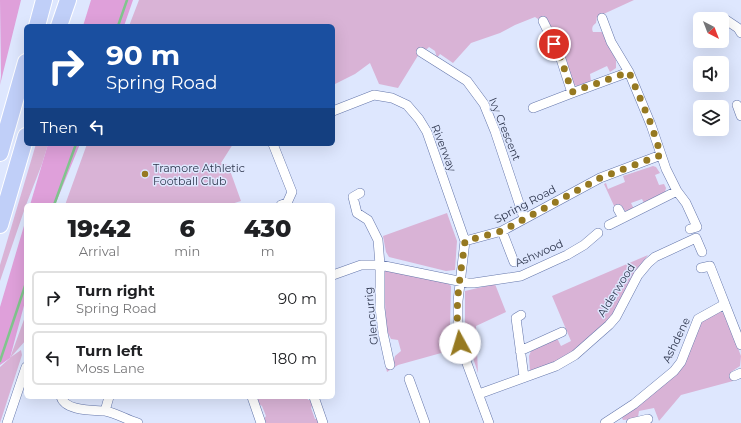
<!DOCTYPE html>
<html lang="en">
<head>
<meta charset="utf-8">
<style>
  :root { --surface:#fff; --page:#f6f6f6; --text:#202124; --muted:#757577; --line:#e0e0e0 }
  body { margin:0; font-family:Montserrat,sans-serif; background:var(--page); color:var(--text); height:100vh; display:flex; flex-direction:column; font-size:15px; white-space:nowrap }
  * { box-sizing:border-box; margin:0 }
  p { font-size:13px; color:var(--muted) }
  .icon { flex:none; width:22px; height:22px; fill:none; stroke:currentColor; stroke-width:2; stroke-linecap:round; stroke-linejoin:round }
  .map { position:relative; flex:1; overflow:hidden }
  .panel { position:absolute; left:24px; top:203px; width:311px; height:196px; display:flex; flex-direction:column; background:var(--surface); border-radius:6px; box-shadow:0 4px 16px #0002 }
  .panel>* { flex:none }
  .banner { position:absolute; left:24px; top:24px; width:311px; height:122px; border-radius:6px; box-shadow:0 4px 16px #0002; background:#1a4fa0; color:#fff; overflow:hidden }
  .needle { width:26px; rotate:138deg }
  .buttons { position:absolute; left:693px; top:12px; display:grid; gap:8px }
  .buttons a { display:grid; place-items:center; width:36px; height:36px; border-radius:6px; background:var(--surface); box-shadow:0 4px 16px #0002; font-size:20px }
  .pin { position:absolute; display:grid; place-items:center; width:34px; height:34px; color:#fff; margin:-17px; border:2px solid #fff; border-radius:50%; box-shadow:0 1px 4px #0007 }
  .me { position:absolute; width:44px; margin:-22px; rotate:354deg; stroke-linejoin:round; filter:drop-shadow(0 0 3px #0008) }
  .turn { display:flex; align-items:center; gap:14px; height:84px; padding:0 16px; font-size:18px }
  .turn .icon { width:52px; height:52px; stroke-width:2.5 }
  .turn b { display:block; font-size:28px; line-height:34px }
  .then { display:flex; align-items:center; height:38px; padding:0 16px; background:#0003; gap:8px; font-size:15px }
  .eta { display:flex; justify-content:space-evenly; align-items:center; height:68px; text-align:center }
  .eta b { font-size:24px; font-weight:800; line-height:28px }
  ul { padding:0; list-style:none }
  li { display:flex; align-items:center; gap:12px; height:54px; margin:0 8px 6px; padding:0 8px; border:2px solid var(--line); border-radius:6px }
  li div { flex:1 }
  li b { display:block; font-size:15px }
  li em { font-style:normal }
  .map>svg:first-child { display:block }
  .green { fill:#d9b3d6 }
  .forest { fill:#dfa0da }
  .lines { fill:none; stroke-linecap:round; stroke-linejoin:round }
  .stream { stroke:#80c58d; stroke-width:2.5 }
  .street-casing { stroke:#6577ab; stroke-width:10 }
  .highway-casing { stroke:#fff; stroke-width:18 }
  .street { stroke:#fff; stroke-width:9 }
  .highway { stroke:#c0cff8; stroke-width:16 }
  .route { stroke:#967921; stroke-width:7; stroke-dasharray:0 12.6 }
  .poi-dot { fill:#967921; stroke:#dee7fe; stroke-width:1.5 }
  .labels { text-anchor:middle; stroke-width:3; stroke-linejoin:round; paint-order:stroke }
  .street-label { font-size:11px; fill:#2e364d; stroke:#dee7fe }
  .poi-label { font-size:11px; fill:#2e364d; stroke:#dee7fe; text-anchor:start }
</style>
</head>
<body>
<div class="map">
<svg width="741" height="423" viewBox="0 0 741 423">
  <rect width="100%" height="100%" fill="#dee7fe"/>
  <path class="green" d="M 139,0 L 634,0 L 597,17 L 596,23 C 593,25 591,28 593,32 L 602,32 L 616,60 L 616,68 L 610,72 L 607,66 L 590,74 L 591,81 L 577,86 L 572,84 L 564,60 L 545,16 L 538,19 L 535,17 L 515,25 L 500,33 L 471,43 L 453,63 L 440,54 L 437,58 L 435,51 L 429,47 L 427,49 L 422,49 L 398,88 L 379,84 L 370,63 L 355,74 L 333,85 L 333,26 L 129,26 Z
    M 36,144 L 48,144 L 42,164 L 26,205 L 0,281 L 0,265 Z
    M 87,144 L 233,144 L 221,163 L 228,165 L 241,201 L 228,205 L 65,205 Z
    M 653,166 L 656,167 L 660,173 L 655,175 L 659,185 L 664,184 L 666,188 L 665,192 L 644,203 L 642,199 L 631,203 L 634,209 L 625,211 L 621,205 L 615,208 L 604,184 L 606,183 L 608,189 L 625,182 L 623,176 Z
    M 447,213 L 457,241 L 455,270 L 446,271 L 389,257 L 386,252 L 383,236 Z
    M 648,255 L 631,278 L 617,309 L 610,319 L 579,346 L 565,357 L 550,365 L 530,371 L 529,356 L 531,351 L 555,340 L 558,340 L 561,346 L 571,341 L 552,296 Z
    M 388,270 L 448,283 L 451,286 L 450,328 L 452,350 L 398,365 L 387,372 L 386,368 L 393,365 L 395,356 L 401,351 L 398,340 L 391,339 L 386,329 L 384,275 L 385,271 Z
    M 495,284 L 506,312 L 476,326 L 478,373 L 465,334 L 465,291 Z
    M 721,311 L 725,315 L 741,356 L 740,366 L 731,372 L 733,381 L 681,395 L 659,421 L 654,408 L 639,411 L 638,417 L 635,419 L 623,420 L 622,418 L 624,415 L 671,379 L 701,322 Z
    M 26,314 L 26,340 L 11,357 L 21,350 L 22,355 L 0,423 L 0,367 L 10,358 Z
    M 256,397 L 307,397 L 308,400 L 311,400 L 312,406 L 311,408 L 315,419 L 317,419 L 319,423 L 265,423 L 264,419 L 266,416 L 262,406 L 259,404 Z"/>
  <path class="forest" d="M 0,0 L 21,0 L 0,85 L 1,76 Z
    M 91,0 L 133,0 L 124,26 L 83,26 Z
    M 48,144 L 80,144 L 55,205 L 30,205 Z
    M 26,219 L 26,298 L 10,358 L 0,365 L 0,307 Z"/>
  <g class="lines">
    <path class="stream" d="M 118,26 L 127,0
      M 54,205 L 76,144
      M 0,361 L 26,283"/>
    <g class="street-casing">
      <path id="street" d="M 602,18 L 611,42 L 629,72 L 651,125 L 666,169 L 677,191 L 686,203 L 697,227 L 690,229
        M 714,19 L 723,18 L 738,28 L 741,33
        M 543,21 L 560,56 L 572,93
        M 709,41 L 710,42
        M 421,52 L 467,81 L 484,104 L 495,131 L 524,218
        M 737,105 L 741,116
        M 533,108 L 572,93 L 629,72
        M 333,111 L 374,95 L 392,98 L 407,105 L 419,119 L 427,132 L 465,241 L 458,301 L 458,336 L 462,350 L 489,423
        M 273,144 L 292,192 L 287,203 L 281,205
        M 360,193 L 353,197 L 357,213 L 368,220 L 378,240 L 380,265 L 380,308 L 383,333 L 390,365
        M 618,209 L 623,218
        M 609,225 L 677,191
        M 502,231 L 514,262
        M 465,241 L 502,231 L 600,178 L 661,155
        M 701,268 L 710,266 L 741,345
        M 333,275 L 361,265 L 380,265 L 468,283 L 474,283 L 521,276 L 567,255 L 584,245 L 598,233
        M 521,315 L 516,318 L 524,377
        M 520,351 L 562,332
        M 734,376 L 741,373
        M 409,379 L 425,423
        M 479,394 L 556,366 L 575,355 L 609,325 L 616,317 L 638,275 L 648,263 L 655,257 L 696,238 L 702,252
        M 61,397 C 65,411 93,410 105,411 C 116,413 127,420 138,423
        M 252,397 L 261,423
        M 314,397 L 323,423
        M 105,411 L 109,397
        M 7,423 L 26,367
        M 605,423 L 634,404 L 674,371 L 681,362 L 698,319 L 725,304
        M 631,423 L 648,419"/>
    </g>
    <g class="highway-casing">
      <path id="highway" d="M 37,26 L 44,0
        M 59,26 L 68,0
        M 0,153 L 26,62
        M 0,225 L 26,136"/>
    </g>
    <use href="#street" class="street"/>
    <use href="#highway" class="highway"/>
  </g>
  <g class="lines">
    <path class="route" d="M 460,343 C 453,310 461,274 465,241 L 502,231 L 600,178 L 661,155 L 651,124 L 629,72 L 572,92 L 560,56 L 554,44"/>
  </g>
  <circle class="poi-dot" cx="145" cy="174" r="4"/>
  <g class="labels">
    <g class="street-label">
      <text transform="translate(505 129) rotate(68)" y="4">Ivy Crescent</text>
      <text transform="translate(444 148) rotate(69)" y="4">Riverway</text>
      <text transform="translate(525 204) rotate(-28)" y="4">Spring Road</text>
      <text transform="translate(539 253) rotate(-24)" y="4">Ashwood</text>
      <text transform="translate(616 290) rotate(-58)" y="4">Alderwood</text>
      <text transform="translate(371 316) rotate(-96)" y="4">Glencurrig</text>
      <text transform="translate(676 340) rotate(-64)" y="4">Ashdene</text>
    </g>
    <g class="poi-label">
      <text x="153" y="172">Tramore Athletic<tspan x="153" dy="13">Football Club</tspan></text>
    </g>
  </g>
</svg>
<div class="buttons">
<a><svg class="needle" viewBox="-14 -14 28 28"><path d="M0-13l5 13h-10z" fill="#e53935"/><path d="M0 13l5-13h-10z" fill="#757577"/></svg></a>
<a><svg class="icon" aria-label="sound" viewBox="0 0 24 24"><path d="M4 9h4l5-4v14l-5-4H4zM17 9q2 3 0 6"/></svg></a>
<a><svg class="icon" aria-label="layers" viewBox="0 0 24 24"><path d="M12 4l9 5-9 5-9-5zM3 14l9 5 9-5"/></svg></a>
</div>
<div class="pin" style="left:554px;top:44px;background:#d93025"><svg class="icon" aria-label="arrive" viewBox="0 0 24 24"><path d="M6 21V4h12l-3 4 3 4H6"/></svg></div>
<svg class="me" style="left:460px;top:343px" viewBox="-20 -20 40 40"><circle r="19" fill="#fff"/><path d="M0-13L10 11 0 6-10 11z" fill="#967921"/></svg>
<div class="banner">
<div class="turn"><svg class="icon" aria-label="right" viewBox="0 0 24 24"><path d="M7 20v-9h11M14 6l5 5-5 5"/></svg><div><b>90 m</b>Spring Road</div></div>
<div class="then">Then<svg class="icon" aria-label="left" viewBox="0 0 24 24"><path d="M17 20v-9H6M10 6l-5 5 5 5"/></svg></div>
</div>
<section class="panel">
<div class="eta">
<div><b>19:42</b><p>Arrival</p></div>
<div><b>6</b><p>min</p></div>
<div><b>430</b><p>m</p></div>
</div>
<ul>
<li><svg class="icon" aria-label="right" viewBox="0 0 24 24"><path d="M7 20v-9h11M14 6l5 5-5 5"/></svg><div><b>Turn right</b><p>Spring Road</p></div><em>90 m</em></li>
<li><svg class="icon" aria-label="left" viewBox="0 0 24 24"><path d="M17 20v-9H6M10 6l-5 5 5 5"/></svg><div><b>Turn left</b><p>Moss Lane</p></div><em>180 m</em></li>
</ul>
</section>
</div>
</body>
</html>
